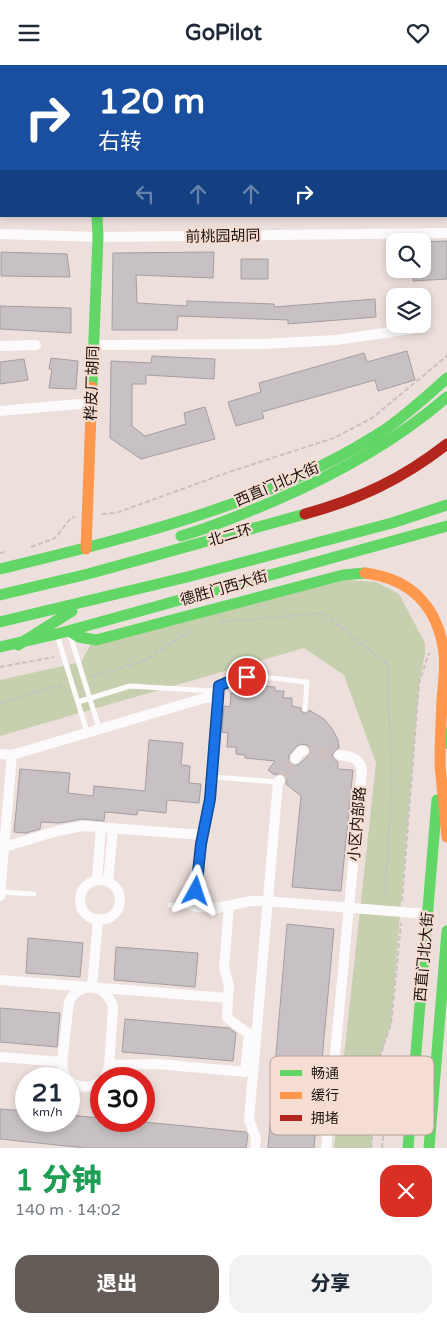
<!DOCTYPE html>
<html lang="zh">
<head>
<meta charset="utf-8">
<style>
  :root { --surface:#fff; --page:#f2f2f3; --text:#1f2937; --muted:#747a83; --accent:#645b57 }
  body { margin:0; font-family:"Varela Round","Noto Sans SC",sans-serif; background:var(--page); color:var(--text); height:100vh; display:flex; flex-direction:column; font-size:19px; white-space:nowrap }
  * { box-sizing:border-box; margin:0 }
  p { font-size:16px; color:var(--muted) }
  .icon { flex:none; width:28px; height:28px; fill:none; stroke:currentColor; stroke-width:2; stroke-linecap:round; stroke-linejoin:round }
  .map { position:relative; height:1083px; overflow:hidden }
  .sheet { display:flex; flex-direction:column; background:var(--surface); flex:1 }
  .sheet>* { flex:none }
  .top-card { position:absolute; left:0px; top:0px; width:448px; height:152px; box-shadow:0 2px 8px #0003; background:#1a4fa0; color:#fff; overflow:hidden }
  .controls { position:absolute; left:386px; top:168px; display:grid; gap:10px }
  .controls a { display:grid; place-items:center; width:45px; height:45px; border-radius:10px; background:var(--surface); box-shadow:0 2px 8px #0003; font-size:25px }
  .speed { position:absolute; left:15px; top:1002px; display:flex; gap:10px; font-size:25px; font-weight:700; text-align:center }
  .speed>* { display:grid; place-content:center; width:65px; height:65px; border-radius:50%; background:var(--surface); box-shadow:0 2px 8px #0003; line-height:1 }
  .speed small { font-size:12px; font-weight:400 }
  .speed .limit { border:8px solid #d22; background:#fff; color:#111 }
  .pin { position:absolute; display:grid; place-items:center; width:42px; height:42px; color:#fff; margin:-21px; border:2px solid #fff; border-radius:50%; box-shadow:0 1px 5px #0007 }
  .me { position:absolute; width:55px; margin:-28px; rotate:5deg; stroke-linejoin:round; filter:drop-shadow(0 0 4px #0008) }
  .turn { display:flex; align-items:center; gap:18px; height:105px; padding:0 15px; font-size:22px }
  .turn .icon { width:65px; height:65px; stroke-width:2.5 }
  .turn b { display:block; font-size:35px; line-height:42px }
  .lanes { display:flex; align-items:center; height:48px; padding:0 15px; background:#0003; justify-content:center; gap:25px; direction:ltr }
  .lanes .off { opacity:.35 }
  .round { display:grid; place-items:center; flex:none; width:52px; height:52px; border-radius:15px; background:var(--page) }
  .overview { display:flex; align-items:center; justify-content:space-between; height:85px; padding:0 15px }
  h1 { font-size:30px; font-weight:800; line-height:38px; color:#1e9e55 }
  .button { display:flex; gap:10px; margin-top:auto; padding:10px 15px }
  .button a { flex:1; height:58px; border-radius:15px; background:var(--accent); color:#fff; font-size:20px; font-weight:800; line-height:58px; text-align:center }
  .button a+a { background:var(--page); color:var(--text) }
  header { display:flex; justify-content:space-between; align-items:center; height:65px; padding:0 15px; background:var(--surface); font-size:22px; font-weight:800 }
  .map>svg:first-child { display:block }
  .green { fill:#c6cfae }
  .building { fill:#c7c1c3; stroke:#a49ea0; fill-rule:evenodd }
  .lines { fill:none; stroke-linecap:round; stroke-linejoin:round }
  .street-tunnel { stroke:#cec1bd; stroke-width:10; stroke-dasharray:10 5; stroke-linecap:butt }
  .path { stroke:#c6c2c1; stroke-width:2; stroke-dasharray:5 2.5; stroke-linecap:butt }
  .lane { stroke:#fcfafa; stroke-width:5 }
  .street { stroke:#fcfafa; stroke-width:10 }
  .fast { stroke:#63d668; stroke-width:11 }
  .slow { stroke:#ff974d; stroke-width:11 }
  .jam { stroke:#b3261e; stroke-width:11 }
  .route-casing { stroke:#114b97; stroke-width:12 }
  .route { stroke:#1a73e8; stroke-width:9 }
  .labels { text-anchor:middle; stroke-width:4.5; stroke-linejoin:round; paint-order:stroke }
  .street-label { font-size:15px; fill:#1b130f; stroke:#f5ddd4 }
  .key { fill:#f5ddd4; stroke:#b4a099; stroke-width:1 }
  .key-label { font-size:14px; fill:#1b130f }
</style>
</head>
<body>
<header><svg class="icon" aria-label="menu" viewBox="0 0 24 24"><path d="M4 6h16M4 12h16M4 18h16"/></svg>GoPilot<svg class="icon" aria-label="heart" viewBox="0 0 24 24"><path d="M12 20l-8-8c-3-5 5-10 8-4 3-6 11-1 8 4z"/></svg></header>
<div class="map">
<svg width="447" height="1083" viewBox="0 0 447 1083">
  <rect width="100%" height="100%" fill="#ede0dc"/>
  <path class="green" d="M 347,515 L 376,517 L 399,529 L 425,578 L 425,589 L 419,618 L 391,959 L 378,997 L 371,1083 L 334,1083 L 376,698 L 344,610 L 304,583 L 0,671 L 0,615 L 81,597 L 91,579 Z"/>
  <path class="building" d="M 447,176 L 447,214 L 413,216 L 414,204 L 422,204 L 422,177 Z
    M 1,187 L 67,189 L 70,212 L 1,211 Z
    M 214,187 L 213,213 L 136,210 L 137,238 L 187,241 L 187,236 L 274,239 L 274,242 L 375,234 L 376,252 L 288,259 L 288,255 L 178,251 L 177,265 L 112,265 L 113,188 Z
    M 241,194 L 268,194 L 268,214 L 241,214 Z
    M 0,241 L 71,243 L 71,268 L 0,264 Z
    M 407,286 L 415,315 L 378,326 L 375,315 L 262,347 L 264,353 L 236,361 L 228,337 L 261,327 L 259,318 L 364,288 L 367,297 Z
    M 152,291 L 215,294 L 214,314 L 146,310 L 146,319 L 132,319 L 132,361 L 145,371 L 186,359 L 184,348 L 205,342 L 215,374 L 141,394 L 110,373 L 111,296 L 151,298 Z
    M 51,293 L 78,296 L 76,324 L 49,323 L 52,304 L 49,304 Z
    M 24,294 L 28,315 L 0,319 L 0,297 Z
    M 250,620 L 275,622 L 275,626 L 284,626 L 283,633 L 292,633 L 292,641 L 301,643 L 301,646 L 304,648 L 307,648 L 309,645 L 324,654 L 333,665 L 338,675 L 339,683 L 334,686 L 332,690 L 335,695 L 338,697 L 338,704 L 353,705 L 341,826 L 292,822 L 301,731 L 286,719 L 287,714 L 284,710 L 279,708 L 275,710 L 268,705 L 275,696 L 245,693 L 245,690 L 236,689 L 236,682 L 227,682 L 228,668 L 222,667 L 224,641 L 230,642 L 231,628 L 240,629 L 240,623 L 250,624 ZM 301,679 L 307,680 L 310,682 L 310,689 L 298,700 L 291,700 L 289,696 L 289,690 L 296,682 Z
    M 149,675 L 183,678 L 181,700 L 190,701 L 189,718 L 201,719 L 199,738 L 167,735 L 166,748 L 138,745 L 137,750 L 105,747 L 104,756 L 82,754 L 60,758 L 41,757 L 40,764 L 26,768 L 14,767 L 20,704 L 70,708 L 68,728 L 93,731 L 94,721 L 145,726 Z
    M 287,859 L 334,864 L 314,1083 L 268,1083 Z
    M 28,873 L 83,878 L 80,912 L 26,908 Z
    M 116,882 L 198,888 L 195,922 L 114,915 Z
    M 0,943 L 60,948 L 57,982 L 0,977 Z
    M 125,954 L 229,963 L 236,968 L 233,996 L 122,987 Z
    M 0,1044 L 26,1046 L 26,1056 L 69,1056 L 69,1050 L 101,1053 L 101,1056 L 134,1056 L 246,1067 L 248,1070 L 246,1083 L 85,1083 L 0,1074 Z"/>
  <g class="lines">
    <path class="street-tunnel" d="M 304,686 L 339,690
      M 280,715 L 295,694"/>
    <path class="path" d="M 102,449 L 116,448 L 232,406 L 334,373 L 372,353 L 447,291
      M 31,482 L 55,473 L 71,453 L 75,452
      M 0,488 L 7,487
      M 220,557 L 323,548 L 387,599 L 392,718 L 385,830
      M 0,602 L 54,592
      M 91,612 L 146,595 L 192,564
      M 0,638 L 65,619
      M 402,836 L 419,618 L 429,588
      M 371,1083 L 378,997 L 391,959 L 401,858
      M 382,1083 L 390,1006"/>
    <path class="lane" d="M 57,570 L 87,667
      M 71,573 L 99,663
      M 211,627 C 237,604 276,614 307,617 L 305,644
      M 78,637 L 130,621 L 213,626
      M 218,638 L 219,621
      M 212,712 L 278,717
      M 0,827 L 34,829
      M 170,840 L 195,842"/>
    <path class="street" d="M 0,169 L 98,172 L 447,168
      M 93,280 L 263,279 L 336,275 L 412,264
      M 0,281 L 36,280
      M 0,346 L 91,338
      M 0,689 L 12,690
      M 295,694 L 301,686 L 304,686
      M 4,782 L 57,766 L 83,761 L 203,770
      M 97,815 L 101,762
      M80 835a20 20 0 1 1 40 0a20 20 0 1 1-40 0Z
      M 108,817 L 113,763
      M 0,831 L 12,690 L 208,632 L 215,635 L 217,644 L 210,735 L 201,779 L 195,842 L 217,843 L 251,836 L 265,836 L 427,849
      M 0,915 L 228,933 L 227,953 L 249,969 L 245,1007 L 158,999 L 109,1000
      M 92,922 L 98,854
      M 228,933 L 229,921 L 224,902 L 229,841
      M 0,992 L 63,997
      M 67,1014 L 63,1006 L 62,998 L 69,937 C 79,915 107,919 113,942 L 109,1001 L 104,1014
      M 69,1015 C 79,1024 90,1024 101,1016
      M 255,1083 L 256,1073 L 249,1055 L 278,717 L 280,715
      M 326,1083 L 362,706 C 360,693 351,691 339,690"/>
    <path class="fast" d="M 127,0 L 127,1
      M 92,322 L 98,172 L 97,151
      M 181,471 C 213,462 243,449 274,436 C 337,409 395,377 447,332
      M 0,504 C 131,472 268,440 383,366 C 406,350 426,332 447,313
      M 0,530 L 88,509 L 305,449
      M 0,557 L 187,512 L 392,458 L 447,440
      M 69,566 L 79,572 L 96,575 L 343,510 L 365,508
      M 18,580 L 72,546
      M 0,582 L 57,569 L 447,461
      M 444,679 L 447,668
      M 408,1083 L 437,735
      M 429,1083 L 447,866"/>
    <path class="slow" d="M 86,484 L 92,322
      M 365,508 C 412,514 438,542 444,588 C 446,604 443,619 442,635 C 441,656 440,678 440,700
      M 440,700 L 447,772"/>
    <path class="jam" d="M 305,449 C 360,434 402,414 447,379"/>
  </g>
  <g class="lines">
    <g class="route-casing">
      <path id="route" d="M 196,826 L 201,779 L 210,734 L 219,621 L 235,614 L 247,612"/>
    </g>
    <use href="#route" class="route"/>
  </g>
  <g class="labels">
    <g class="street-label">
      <text transform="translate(223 171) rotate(-1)" y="5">前桃园胡同</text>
      <text transform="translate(92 318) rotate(-88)" y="5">桦皮厂胡同</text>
      <text transform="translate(277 419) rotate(-23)" y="5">西直门北大街</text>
      <text transform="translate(230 470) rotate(-16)" y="5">北二环</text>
      <text transform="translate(224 523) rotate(-16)" y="5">德胜门西大街</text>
      <text transform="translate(357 759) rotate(-85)" y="5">小区内部路</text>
      <text transform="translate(424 892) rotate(-85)" y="5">西直门北大街</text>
    </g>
  </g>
  <rect x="270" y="991" width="164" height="79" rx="8" class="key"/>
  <rect x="280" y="1005" width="22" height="6" fill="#63d668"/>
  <rect x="280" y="1027" width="22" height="7" fill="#ff974d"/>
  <rect x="280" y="1050" width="22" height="6" fill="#b3261e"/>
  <g class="key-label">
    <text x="311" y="1013">畅通</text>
    <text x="311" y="1035">缓行</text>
    <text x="311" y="1058">拥堵</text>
  </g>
</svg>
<div class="controls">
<a><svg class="icon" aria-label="search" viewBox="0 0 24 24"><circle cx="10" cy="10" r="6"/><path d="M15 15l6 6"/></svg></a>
<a><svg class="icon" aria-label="layers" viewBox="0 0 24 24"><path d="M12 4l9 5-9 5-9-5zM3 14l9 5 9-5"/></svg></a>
</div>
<div class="speed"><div>21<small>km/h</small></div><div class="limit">30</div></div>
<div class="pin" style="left:247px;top:612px;background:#d93025"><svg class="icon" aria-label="arrive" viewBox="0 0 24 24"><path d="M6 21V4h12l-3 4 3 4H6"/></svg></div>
<svg class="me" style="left:196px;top:826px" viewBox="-20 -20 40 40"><path d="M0-17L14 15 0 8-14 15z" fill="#1a73e8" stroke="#fff" stroke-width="4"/></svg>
<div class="top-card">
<div class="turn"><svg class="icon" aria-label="right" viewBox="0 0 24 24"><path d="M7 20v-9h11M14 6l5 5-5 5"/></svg><div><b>120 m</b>右转</div></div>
<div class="lanes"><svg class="icon off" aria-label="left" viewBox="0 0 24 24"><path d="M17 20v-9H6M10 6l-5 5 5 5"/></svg><svg class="icon off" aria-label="ahead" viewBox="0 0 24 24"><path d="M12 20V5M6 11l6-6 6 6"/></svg><svg class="icon off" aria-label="ahead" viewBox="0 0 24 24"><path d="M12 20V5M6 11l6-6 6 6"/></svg><svg class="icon" aria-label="right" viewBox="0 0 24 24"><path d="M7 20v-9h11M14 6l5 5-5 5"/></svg></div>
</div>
</div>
<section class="sheet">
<div class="overview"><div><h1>1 分钟</h1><p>140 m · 14:02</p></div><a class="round" style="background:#d93025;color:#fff"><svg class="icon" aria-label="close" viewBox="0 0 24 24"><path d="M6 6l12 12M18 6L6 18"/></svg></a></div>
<div class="button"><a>退出</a><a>分享</a></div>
</section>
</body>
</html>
